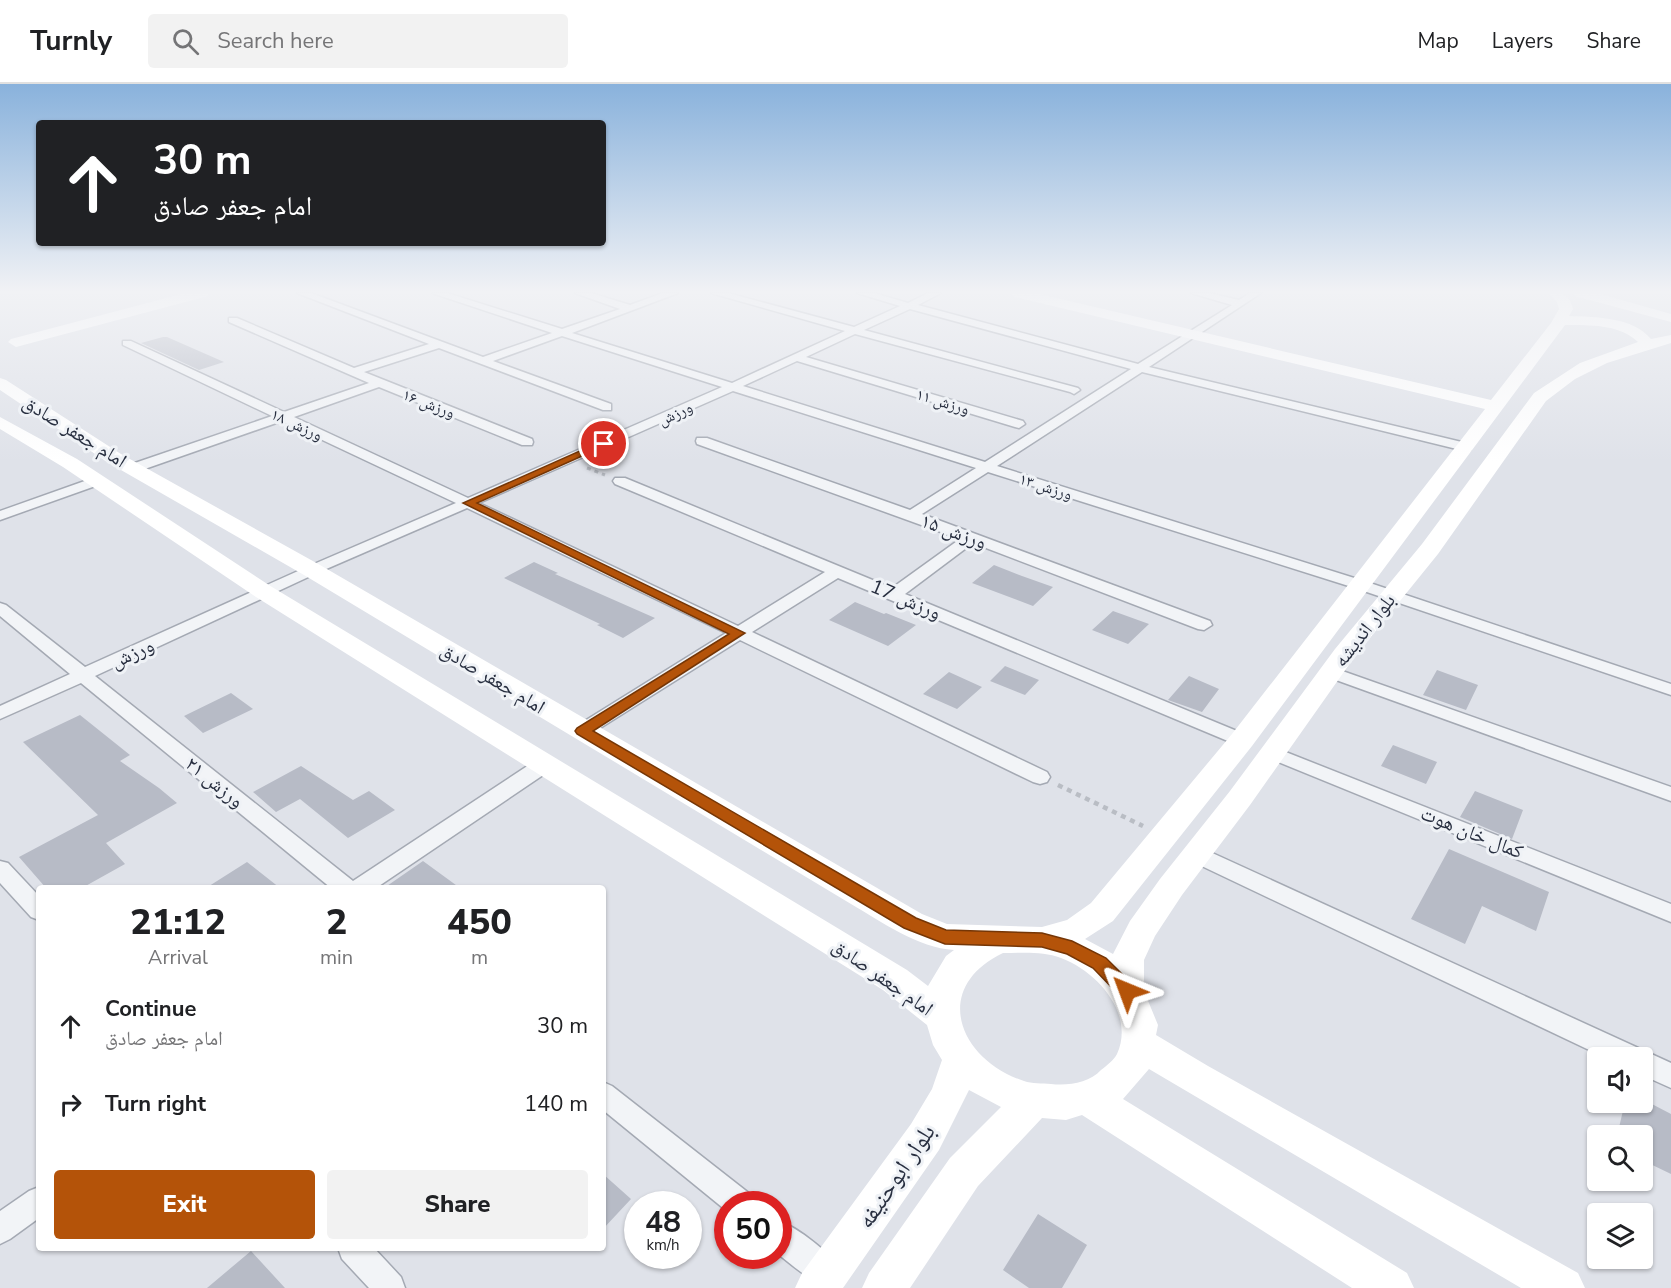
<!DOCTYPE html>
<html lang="en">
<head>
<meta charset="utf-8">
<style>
  :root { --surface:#fff; --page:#f2f2f2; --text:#202124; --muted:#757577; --line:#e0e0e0; --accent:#b45309 }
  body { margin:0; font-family:"Nunito Sans","Noto Naskh Arabic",sans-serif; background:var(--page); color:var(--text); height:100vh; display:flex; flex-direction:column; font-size:22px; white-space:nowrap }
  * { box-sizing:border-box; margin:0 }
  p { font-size:20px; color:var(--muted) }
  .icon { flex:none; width:33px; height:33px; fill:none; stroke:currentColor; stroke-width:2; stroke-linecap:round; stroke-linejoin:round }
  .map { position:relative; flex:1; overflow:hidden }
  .panel { position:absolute; left:36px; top:801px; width:570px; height:366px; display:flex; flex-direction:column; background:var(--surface); border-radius:6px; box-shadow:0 2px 4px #0004 }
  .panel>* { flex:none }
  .banner { position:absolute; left:36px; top:36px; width:570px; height:126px; border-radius:6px; box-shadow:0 2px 4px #0004; background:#202124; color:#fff; overflow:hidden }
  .controls { position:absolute; left:1587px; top:963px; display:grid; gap:12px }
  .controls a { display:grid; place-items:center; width:66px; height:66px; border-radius:6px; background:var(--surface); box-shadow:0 2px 4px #0004; font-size:30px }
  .speed { position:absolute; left:624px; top:1107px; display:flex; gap:12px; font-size:30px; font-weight:700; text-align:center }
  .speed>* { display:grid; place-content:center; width:78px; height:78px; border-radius:50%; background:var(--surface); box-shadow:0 2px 4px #0004; line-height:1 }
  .speed small { font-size:15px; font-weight:400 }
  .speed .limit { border:9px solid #d22; background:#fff; color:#111 }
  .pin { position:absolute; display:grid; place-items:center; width:51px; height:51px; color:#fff; margin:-26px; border:3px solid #fff; border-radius:50%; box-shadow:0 2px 6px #0007 }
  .me { position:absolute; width:66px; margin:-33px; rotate:316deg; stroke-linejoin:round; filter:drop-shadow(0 0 4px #0008) }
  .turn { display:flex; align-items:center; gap:21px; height:126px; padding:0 18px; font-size:27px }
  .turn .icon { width:78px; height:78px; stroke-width:2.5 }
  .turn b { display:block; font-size:42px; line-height:51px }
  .eta { display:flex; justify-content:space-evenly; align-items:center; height:102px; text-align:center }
  .eta b { font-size:36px; font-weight:800; line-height:42px }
  .cta { display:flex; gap:12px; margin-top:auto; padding:12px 18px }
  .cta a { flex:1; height:69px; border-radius:6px; background:var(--accent); color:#fff; font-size:24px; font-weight:800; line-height:69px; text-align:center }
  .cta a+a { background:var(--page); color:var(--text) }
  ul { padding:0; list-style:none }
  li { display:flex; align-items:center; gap:18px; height:78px; padding:0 18px }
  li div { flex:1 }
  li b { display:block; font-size:22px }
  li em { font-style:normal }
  header { display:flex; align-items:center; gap:36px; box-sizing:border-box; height:84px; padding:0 30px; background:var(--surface); border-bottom:2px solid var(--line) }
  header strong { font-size:28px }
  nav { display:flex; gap:33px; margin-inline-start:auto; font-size:21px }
  .search { width:420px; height:54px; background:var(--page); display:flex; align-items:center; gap:15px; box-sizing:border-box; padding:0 21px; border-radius:6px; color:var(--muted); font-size:22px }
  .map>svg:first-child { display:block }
  .building { fill:#b7bbc6 }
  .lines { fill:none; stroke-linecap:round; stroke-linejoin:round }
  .street-casing { stroke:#a4a9b3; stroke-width:3 }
  .path-far1 { stroke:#b9bdc4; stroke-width:3; stroke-dasharray:4 4; stroke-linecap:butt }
  .path { stroke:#b9bdc4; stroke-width:4.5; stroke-dasharray:5 5; stroke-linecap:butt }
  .street { fill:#f2f4f7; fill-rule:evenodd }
  .secondary { fill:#fff; fill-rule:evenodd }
  .route { fill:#b45309; stroke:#753606; stroke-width:1.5 }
  .labels { text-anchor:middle; stroke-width:6; stroke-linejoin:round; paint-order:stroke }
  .far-street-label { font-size:16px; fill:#282f40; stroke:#eff2f6 }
  .street-label { font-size:20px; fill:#282f40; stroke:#eff2f6 }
  .near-street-label { font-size:24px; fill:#282f40; stroke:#eff2f6 }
</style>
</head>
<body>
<header>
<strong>Turnly</strong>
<div class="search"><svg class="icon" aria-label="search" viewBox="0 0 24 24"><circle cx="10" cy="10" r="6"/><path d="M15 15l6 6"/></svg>Search here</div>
<nav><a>Map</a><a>Layers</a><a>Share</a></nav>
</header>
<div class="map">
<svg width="1671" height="1204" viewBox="0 0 1671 1204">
  <rect width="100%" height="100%" fill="#dfe2e9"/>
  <path class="building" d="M 163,253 L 167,253 L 224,278 L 199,286 L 141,259 Z
    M 534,478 L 558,489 L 555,490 L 655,534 L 623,554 L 597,541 L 600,540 L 504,494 Z
    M 994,481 L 1022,492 L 1053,503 L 1033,522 L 972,499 Z
    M 855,518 L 884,530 L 886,529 L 916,541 L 888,562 L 829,536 Z
    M 1113,527 L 1149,540 L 1128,560 L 1092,546 Z
    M 1005,582 L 1039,596 L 1025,611 L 990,597 Z
    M 1437,586 L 1478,601 L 1466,626 L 1423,611 Z
    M 949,588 L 982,603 L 957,625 L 923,610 Z
    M 1189,592 L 1219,605 L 1202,628 L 1168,616 Z
    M 231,609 L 253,625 L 203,649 L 184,632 Z
    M 80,631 L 130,671 L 120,677 L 159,704 L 177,719 L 106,759 L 125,780 L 82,804 L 46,804 L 19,773 L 98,731 L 23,658 Z
    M 1393,661 L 1437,678 L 1426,700 L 1381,682 Z
    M 301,682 L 353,716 L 369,707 L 395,726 L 348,754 L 300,715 L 276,728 L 253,708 Z
    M 1475,707 L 1523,726 L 1512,755 L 1460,733 Z
    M 1449,765 L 1549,808 L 1536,847 L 1482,822 L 1465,860 L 1411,835 Z
    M 423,777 L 460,804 L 384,804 Z
    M 247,778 L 280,804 L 206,804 Z
    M 1625,1018 L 1648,1018 L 1671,1030 L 1671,1090 L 1642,1076 L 1642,1052 L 1617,1052 Z
    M 603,1090 L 631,1115 L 603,1145 Z
    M 1038,1130 L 1087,1161 L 1062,1204 L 1029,1204 L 1003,1186 Z
    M 251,1167 L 285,1204 L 207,1204 Z"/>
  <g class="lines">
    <g class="street-casing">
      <path id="street" d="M 297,209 L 311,209 L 483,273 L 552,249 L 432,209 L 447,209 L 562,245 L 620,225 L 575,209 L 591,209 L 630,221 L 663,209 L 678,209 L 572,249 L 732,299 L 845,247 L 711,209 L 728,209 L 854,243 L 900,222 L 857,209 L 874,209 L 908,219 L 928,209 L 941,209 L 918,221 L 1138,280 L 1232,221 L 1191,209 L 1209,209 L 1239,216 L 1250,209 L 1261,209 L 1149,283 L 1470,360 L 1471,363 L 1470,366 L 1465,367 L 1142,288 L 997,382 L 1367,498 L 1671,600 L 1671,611 L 1355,504 L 988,388 L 922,430 L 1210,537 L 1212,541 L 1204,546 L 1198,545 L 973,459 L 905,510 L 1249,652 L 1252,656 L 1249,660 L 1235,660 L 838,494 L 752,548 L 1047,688 L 1050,693 L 1047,698 L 1040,700 L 1033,698 L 740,556 L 589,651 L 575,651 L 573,647 L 575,643 L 726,549 L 467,424 L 317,489 L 95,592 L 353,797 L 538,675 L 545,674 L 552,675 L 555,680 L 552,685 L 376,804 L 331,804 L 81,599 L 0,635 L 0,622 L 70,590 L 0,532 L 0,519 L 6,521 L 85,583 L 307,483 L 456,419 L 282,337 L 139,387 L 129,387 L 127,384 L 129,381 L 272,332 L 123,261 L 123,257 L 131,257 L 284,328 L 369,299 L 229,238 L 229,234 L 237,234 L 354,284 L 429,260 ZM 910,225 L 1131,285 L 985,378 L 743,302 L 797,277 L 1015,343 L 1019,344 L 1025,340 L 1023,337 L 806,273 L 855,250 L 1070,308 L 1074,310 L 1080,306 L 1078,304 L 864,246 ZM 562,252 L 722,303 L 468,414 L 294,333 L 379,303 L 522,361 L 532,361 L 533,358 L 532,355 L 364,288 L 439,264 L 603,326 L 611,326 L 611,320 L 493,277 ZM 733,307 L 976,384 L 910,426 L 707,354 L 697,354 L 696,357 L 697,360 L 960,455 L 892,504 L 625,394 L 615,394 L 613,397 L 615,400 L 825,488 L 738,542 L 479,419 Z
        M 96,393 L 101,394 L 103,397 L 101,400 L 0,436 L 0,427 Z
        M 1331,583 L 1671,703 L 1671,717 L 1325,592 L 1322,588 L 1325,584 Z
        M 1273,663 L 1671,820 L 1671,838 L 1266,673 L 1263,669 L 1266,665 Z
        M 1197,762 L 1671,979 L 1671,1004 L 1642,991 L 1642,974 L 1606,974 L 1189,776 L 1186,770 L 1189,764 Z
        M 0,777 L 8,779 L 39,812 L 39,836 L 31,833 L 0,799 Z
        M 603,998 L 612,1002 L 750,1110 L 754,1120 L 728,1120 L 728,1128 L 603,1026 Z
        M 39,1103 L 39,1134 L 10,1155 L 0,1160 L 0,1127 L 29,1107 Z
        M 778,1136 C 798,1144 836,1172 843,1191 L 839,1202 C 816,1204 795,1183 778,1170 Z
        M 338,1164 L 374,1164 L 401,1193 L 405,1204 L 369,1204 L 342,1175 Z"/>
    </g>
    <path class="path-far1" d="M 587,384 L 605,391"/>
    <path class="path" d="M 1058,701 L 1143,742"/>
    <use href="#street" class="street"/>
    <path class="secondary" d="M 185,209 L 209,209 L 208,212 L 16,263 L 8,258 L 11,255 Z
      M 1009,209 L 1035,209 L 1491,316 L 1551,239 L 1559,225 L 1557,218 L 1548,209 C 1562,209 1569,209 1573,225 L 1569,232 C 1596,233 1633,233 1651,255 L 1671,251 L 1671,259 L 1607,279 L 1575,295 L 1546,317 L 1438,470 L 1353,575 L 1250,721 L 1182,811 L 1155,852 L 1144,876 L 1144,907 L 1158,941 L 1156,951 L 1208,982 L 1578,1189 L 1585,1204 L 1521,1204 L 1149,985 L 1123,1015 L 1407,1189 L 1414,1204 L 1352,1204 L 1082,1031 L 1066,1036 L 1042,1034 L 978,1102 L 910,1204 L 862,1204 L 869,1189 L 950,1074 L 1001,1023 L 969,1006 L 939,1066 L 843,1204 L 795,1204 L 802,1189 L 911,1040 L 932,1005 L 942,976 L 933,961 L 927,941 L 883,906 L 256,513 L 63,383 L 0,345 L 0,333 L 77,375 L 272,503 L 907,886 L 928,902 L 946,872 L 954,866 C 918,864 882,838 851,820 L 304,491 L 107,378 L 0,306 L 0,294 L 6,296 L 121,370 L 320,481 L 922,830 L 947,840 L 1042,843 L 1067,836 L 1091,819 L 1232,650 L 1485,325 L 1015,213 ZM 1565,241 C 1588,241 1620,240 1638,258 L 1580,279 L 1534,309 L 1422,460 L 1335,565 L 1230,707 L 1160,795 L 1130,837 L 1113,870 L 1085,855 L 1113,837 L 1252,662 ZM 1003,869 C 1023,869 1043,867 1061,874 C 1098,888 1135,930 1117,970 C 1114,976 1106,982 1101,986 C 1089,999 1068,1002 1051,1000 C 1042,999 1032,1000 1024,997 C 959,976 930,904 1003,869 Z
      M 1574,209 L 1597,209 L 1671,230 L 1671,238 L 1575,212 Z"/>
  </g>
  <linearGradient id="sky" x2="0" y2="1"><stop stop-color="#89b2dc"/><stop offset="0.55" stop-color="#f1f2f5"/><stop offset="1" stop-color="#f1f2f5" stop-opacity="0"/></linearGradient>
  <rect width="1671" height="378" fill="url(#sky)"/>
  <path class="route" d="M 600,358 L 609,360 L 477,419 L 745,549 L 593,647 L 916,834 L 946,846 L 1042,849 L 1072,857 L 1106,874 L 1133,901 L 1136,907 L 1133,912 L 1127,914 L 1120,912 L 1093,884 L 1067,870 L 1042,863 L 945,860 L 904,844 L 577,650 L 575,647 L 577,644 L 729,550 L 463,419 Z"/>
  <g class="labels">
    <g class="far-street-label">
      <text transform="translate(943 317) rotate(17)" y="6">ورزش ۱۱</text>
      <text transform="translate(429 319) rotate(21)" y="6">ورزش ۱۶</text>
      <text transform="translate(675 329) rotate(-25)" y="6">ورزش</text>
      <text transform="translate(297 340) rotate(25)" y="6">ورزش ۱۸</text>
      <text transform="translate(1046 402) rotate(18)" y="6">ورزش ۱۳</text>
    </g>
    <g class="street-label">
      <text transform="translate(75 347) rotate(32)" y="7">امام جعفر صادق</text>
      <text transform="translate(954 447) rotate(20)" y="7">ورزش ۱۵</text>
      <text transform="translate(906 515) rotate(23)" y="7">ورزش 17</text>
      <text transform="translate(1364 546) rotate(-52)" y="7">بلوار اندیشه</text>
      <text transform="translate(132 569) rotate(-25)" y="7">ورزش</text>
      <text transform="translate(493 594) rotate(31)" y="7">امام جعفر صادق</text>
      <text transform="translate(215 698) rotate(39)" y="7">ورزش ۲۱</text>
      <text transform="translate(1472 748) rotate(22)" y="7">کمال خان هوت</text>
      <text transform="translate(883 893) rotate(35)" y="7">امام جعفر صادق</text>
    </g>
    <g class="near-street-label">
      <text transform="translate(896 1092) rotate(-56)" y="8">بلوار ابوحنیفه</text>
    </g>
  </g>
</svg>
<div class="controls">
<a><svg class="icon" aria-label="sound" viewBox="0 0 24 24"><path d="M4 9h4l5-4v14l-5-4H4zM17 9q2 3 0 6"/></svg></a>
<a><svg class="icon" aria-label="search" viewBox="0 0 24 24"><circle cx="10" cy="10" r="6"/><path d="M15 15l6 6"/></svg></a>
<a><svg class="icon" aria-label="layers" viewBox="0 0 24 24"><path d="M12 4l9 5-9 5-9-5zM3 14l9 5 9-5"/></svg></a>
</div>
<div class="speed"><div>48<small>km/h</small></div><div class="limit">50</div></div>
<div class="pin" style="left:604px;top:360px;background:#d93025"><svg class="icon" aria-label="arrive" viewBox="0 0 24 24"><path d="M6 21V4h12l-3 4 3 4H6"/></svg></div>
<svg class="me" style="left:1127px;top:907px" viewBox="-20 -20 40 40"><path d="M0-17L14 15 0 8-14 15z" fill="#b45309" stroke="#fff" stroke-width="4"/></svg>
<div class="banner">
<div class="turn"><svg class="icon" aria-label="ahead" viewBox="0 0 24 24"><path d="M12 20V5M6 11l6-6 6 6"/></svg><div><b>30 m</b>امام جعفر صادق</div></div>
</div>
<section class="panel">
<div class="eta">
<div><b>21:12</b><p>Arrival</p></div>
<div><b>2</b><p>min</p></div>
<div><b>450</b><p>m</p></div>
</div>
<ul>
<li><svg class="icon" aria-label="ahead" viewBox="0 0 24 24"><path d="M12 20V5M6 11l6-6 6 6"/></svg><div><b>Continue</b><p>امام جعفر صادق</p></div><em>30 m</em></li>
<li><svg class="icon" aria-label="right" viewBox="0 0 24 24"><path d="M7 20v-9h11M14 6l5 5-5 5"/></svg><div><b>Turn right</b></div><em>140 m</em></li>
</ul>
<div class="cta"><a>Exit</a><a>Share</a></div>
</section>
</div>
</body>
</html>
